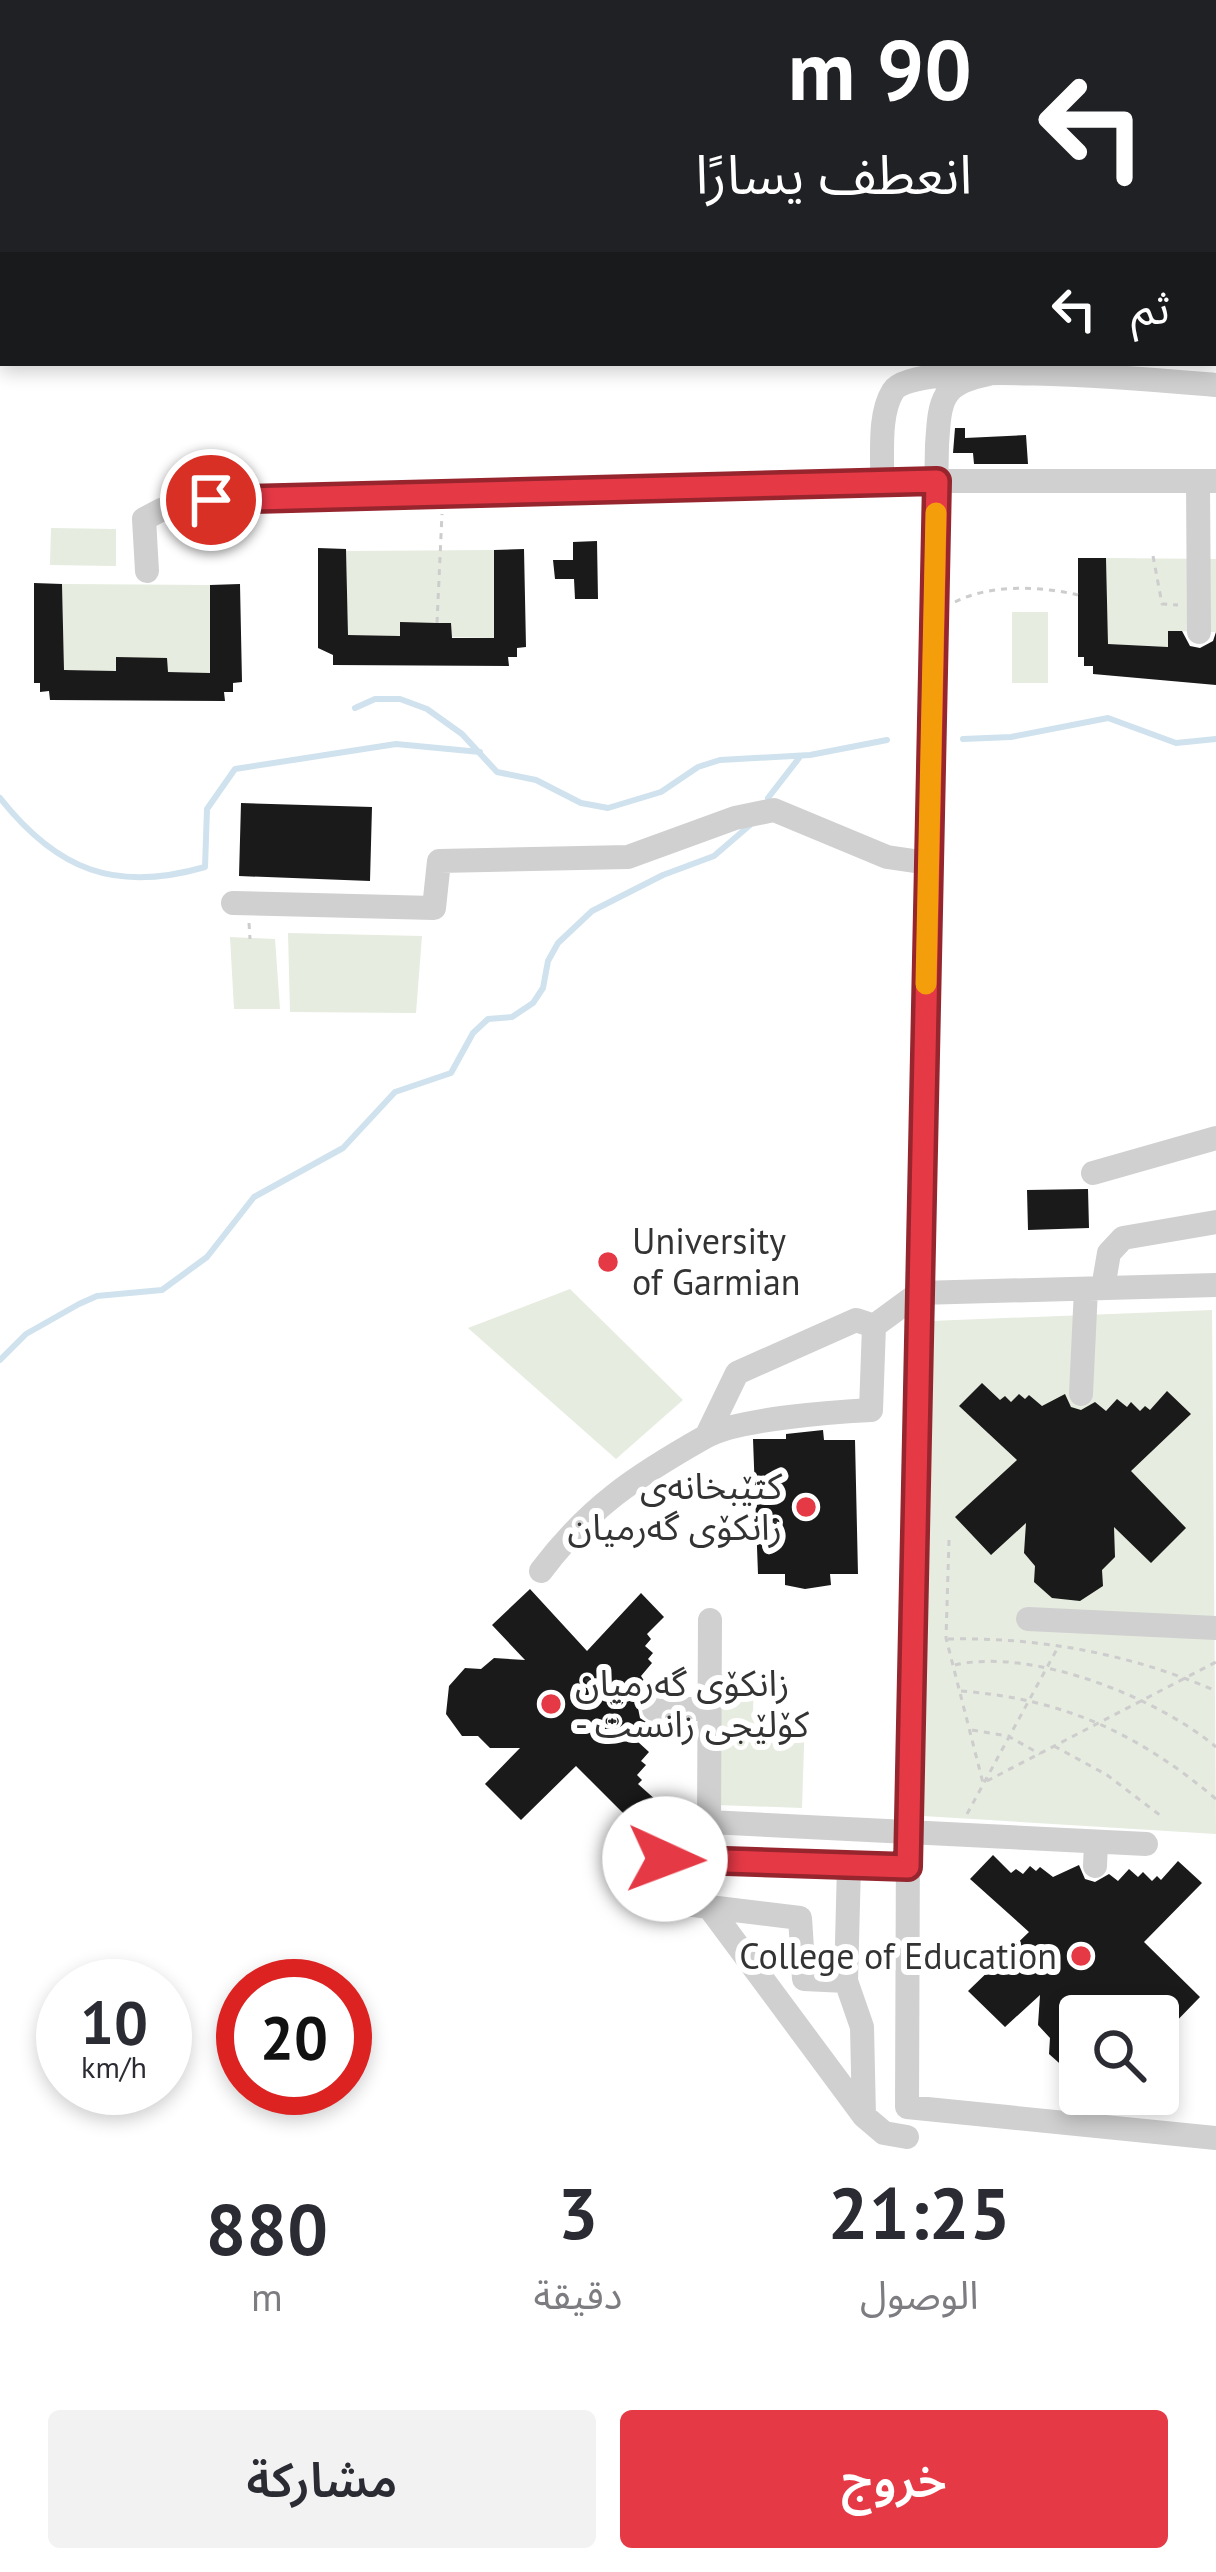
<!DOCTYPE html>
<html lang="ar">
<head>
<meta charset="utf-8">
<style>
  :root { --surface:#fff; --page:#f2f2f3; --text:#2b2b33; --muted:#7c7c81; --accent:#e63946 }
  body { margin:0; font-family:"PT Sans","Noto Sans Arabic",sans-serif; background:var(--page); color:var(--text); direction:rtl; height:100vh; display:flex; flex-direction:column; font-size:45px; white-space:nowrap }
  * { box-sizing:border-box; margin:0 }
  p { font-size:39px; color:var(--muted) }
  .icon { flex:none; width:66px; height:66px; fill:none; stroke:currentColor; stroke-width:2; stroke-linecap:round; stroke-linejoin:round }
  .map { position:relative; height:2152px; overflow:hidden; direction:ltr }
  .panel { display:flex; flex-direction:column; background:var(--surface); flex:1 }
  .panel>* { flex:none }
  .guide { position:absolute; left:0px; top:0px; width:1218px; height:366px; box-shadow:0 6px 18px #0003; direction:rtl; background:#202124; color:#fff; overflow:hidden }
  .controls { position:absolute; left:1059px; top:1995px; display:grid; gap:24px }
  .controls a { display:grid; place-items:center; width:120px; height:120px; border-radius:12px; background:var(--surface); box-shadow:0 6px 18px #0003; font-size:60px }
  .speed { position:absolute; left:36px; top:1959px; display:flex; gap:24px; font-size:60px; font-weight:700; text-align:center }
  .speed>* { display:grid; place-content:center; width:156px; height:156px; border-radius:50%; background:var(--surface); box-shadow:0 6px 18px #0003; line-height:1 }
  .speed small { font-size:30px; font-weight:400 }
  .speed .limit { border:18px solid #d22; background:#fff; color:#111 }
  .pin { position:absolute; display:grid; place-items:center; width:102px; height:102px; color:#fff; margin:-51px; border:6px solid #fff; border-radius:50%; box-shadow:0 3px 12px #0007 }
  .me { position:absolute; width:132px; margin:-66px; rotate:92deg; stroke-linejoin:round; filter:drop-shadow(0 0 9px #0008) }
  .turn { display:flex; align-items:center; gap:42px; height:252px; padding:0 48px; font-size:54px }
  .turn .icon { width:156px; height:156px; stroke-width:2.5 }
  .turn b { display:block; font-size:84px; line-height:102px }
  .then { display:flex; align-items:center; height:114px; padding:0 48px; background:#0003; gap:24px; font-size:45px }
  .eta { display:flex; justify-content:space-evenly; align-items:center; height:204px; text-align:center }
  .eta b { font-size:72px; font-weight:600; line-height:84px }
  .primary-button { display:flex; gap:24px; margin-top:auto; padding:24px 48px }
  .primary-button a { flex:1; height:138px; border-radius:12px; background:var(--accent); color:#fff; font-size:48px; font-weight:600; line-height:138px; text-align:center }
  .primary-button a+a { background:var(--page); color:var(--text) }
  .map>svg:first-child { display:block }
  .green { fill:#e6ecdf }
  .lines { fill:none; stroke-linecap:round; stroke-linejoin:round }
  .stream { stroke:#cfe2ee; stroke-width:6 }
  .building { fill:#1a1a1a }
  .path { stroke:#cdcdcd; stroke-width:3; stroke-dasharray:6 6; stroke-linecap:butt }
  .minor { stroke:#d0d0d0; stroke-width:24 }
  .highway { stroke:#9a9a9a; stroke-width:36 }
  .route-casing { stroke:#96252e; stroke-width:30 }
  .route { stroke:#e63946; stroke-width:21 }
  .slow { stroke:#f59e0b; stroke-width:21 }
  .poi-dot { fill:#e63946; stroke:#fff; stroke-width:4.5 }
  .labels { text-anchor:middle; stroke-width:12; stroke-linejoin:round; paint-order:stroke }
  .poi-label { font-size:36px; fill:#333; stroke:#fff; text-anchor:start }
</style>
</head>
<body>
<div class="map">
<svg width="1216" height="2152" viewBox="0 0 1216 2152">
  <rect width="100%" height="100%" fill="#fff"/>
  <path class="green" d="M 51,528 L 116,529 L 116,566 L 50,565 Z
    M 494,550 L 494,638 L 348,635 L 346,551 Z
    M 1106,558 L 1216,559 L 1216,632 L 1169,631 L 1168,647 L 1108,644 Z
    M 62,584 L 210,585 L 210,673 L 64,670 Z
    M 1012,612 L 1048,612 L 1048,683 L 1012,683 Z
    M 288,933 L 422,936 L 416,1013 L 290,1012 Z
    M 230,937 L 275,939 L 280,1009 L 234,1009 Z
    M 570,1289 L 683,1400 L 616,1459 L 468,1328 Z
    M 1212,1310 L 1216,1834 L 923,1816 L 931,1321 Z
    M 721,1674 L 754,1675 L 753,1713 L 805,1715 L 802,1808 L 717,1805 Z"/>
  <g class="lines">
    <path class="stream" d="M 0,83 L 3,84
      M 355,708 L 375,699 L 400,699 L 427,709 L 462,734 L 497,772 L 536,780 L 581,803 L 608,808 L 661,792 L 698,767 L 720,760 L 810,755 L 887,740
      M 963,739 L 1011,737 L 1108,718 L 1176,743 L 1216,739
      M 0,798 C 57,870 115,893 205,867 L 207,809 L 235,769 L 396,744 L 480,752
      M 768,798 L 799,758
      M 0,1360 L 26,1334 L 79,1304 L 97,1296 L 162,1290 L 207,1257 L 254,1197 L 343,1148 L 395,1092 L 451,1073 L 473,1033 L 488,1019 L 512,1017 L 533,1003 L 543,988 L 548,961 L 558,943 L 592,911 L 663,875 L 714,856 L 750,825"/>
  </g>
  <path class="building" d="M 955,428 L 965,428 L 965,438 L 1026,435 L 1028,464 L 974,464 L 973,453 L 953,453 Z
    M 597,541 L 598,599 L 575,599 L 574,579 L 555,579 L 553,560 L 573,560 L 573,542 Z
    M 318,548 L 346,549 L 348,635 L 400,636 L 400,622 L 437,623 L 451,623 L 452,638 L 494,638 L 494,550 L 524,549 L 526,647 L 517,648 L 517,657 L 508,657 L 509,666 L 333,665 L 333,655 L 318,648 Z
    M 1078,558 L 1106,558 L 1108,644 L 1168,647 L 1168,631 L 1182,631 L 1190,646 L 1200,648 L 1213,641 L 1216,632 L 1216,685 L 1093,674 L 1093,666 L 1084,666 L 1084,657 L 1078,657 Z
    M 34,583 L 62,584 L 64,670 L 116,671 L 116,657 L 167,658 L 168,672 L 210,673 L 210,585 L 240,584 L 242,682 L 233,683 L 233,692 L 224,692 L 225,701 L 50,700 L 49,691 L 40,692 L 40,683 L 34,683 Z
    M 241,803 L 372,807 L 370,881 L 239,876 Z
    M 1088,1189 L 1089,1228 L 1028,1230 L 1027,1190 Z
    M 982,1383 L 1000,1400 L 1005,1396 L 1011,1402 L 1019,1394 L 1025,1399 L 1029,1395 L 1042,1406 L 1065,1394 L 1071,1407 L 1081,1410 L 1095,1402 L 1106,1411 L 1117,1399 L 1127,1407 L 1131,1402 L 1140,1411 L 1145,1406 L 1150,1410 L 1167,1391 L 1191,1414 L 1131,1471 L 1186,1528 L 1151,1563 L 1114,1527 L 1115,1557 L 1102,1570 L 1103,1586 L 1080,1601 L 1052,1598 L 1034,1582 L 1035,1566 L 1024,1553 L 1026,1523 L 991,1555 L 955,1517 L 1017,1460 L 959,1406 Z
    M 823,1430 L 824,1440 L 855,1440 L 858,1574 L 830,1574 L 831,1585 L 805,1589 L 785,1585 L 785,1574 L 758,1574 L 753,1439 L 786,1439 L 786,1434 Z
    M 530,1589 L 587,1651 L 641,1593 L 664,1617 L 647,1634 L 651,1639 L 645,1646 L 653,1653 L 648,1659 L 652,1663 L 641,1676 L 652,1693 L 638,1708 L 640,1718 L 649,1724 L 637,1741 L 649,1752 L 641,1761 L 646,1765 L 637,1775 L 642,1780 L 638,1784 L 657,1801 L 635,1825 L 576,1766 L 521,1820 L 485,1784 L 520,1748 L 490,1748 L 478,1736 L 462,1736 L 446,1714 L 449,1686 L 465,1668 L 481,1669 L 494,1658 L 525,1660 L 492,1625 Z
    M 993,1855 L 1011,1873 L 1016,1869 L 1023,1874 L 1030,1866 L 1036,1871 L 1040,1867 L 1053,1877 L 1079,1865 L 1085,1879 L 1095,1882 L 1109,1874 L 1118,1881 L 1129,1869 L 1138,1877 L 1143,1872 L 1152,1881 L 1157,1876 L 1161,1880 L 1178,1861 L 1202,1883 L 1144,1942 L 1200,1997 L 1165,2033 L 1158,2027 L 1158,2016 L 1080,2016 L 1080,2071 L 1067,2070 L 1049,2054 L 1050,2038 L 1038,2025 L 1040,1995 L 1005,2027 L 968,1991 L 1029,1932 L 970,1879 Z"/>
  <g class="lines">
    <path class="path" d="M 0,299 L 3,297
      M 1153,556 L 1162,604 L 1178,605
      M 955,602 C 990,584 1040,586 1078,595
      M 437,623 L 442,514
      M 249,923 L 250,939
      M 949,1540 L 946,1638 L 983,1783 L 1216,1662
      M 948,1639 C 1040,1637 1131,1654 1216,1691
      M 955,1665 C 1032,1647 1158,1698 1216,1747
      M 961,1691 C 1063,1699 1138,1733 1216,1799
      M 972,1730 L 1008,1736 L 1040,1754
      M 1054,1746 L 1107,1775 L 1161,1816
      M 967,1814 L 1057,1649"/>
    <path class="minor" d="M 1215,327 L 1216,352
      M 989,374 C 940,383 940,400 937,445 L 908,1835 L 907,2107 L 1216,2138
      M 1198,481 L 1199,632
      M 882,483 C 883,456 878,415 893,391 C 913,357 1169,381 1216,385
      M 147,571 L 144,519 L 161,510 L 211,500 L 937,481 L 1216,481
      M 233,903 L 434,908 L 439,861 L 628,857 L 735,818 L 774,810 L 887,857 L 928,863
      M 1093,1173 L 1216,1138
      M 1103,1288 L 1109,1253 L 1123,1238 L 1216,1222
      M 1081,1394 L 1086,1289
      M 707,1435 L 737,1373 L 856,1320 L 874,1326
      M 541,1571 C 589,1507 636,1476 705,1437 C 736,1419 833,1412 871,1410 L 874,1326 L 919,1293 L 1216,1285
      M 1028,1619 L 1216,1628
      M 710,1620 L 709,1822 L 1146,1844
      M 654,1709 L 709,1709
      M 849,1865 L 846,1981 L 862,2027 L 864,2116
      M 1095,1866 L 1096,1842
      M 709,1907 L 864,2116 L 884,2133 L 907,2137
      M 846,1981 L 804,1979 L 800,1918 L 660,1901 L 665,1859 L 907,1866"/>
    <path class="highway" d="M 1215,8 L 1216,8
      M 0,26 L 3,26"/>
  </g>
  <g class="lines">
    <g class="route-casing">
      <path id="route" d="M 211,500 L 937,481 L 908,1867 L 665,1859"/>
    </g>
    <use href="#route" class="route"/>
    <path class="slow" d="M 926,984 L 936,513"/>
  </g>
  <g class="poi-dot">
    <circle cx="608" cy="1262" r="12"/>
    <circle cx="806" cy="1507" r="12"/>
    <circle cx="551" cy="1704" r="12"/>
    <circle cx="1081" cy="1956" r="12"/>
  </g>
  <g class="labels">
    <g class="poi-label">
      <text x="632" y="1254">University<tspan x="632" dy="41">of Garmian</tspan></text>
      <text x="782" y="1499" text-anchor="end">کتێبخانەی<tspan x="782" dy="41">زانکۆی گەرمیان</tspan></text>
      <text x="575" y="1696">زانکۆی گەرمیان<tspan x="575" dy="41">- کۆلێجی زانست</tspan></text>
      <text x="1057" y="1969" text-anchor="end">College of Education</text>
    </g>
  </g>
</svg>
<div class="controls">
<a><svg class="icon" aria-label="search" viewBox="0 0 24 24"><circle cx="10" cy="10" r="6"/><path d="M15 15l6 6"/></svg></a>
</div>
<div class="speed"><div>10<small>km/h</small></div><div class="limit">20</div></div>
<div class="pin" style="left:211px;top:500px;background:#d93025"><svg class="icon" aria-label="arrive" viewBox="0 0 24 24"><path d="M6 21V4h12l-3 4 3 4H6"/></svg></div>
<svg class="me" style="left:665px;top:1859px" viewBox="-20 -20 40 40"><circle r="19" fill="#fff"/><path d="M0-13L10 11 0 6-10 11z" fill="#e63946"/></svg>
<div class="guide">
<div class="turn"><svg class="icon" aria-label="left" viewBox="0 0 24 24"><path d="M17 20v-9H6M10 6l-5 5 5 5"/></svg><div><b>90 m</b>انعطف يسارًا</div></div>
<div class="then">ثم<svg class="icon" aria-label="left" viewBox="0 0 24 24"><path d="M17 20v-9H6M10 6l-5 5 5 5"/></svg></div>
</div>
</div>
<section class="panel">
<div class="eta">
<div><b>21:25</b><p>الوصول</p></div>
<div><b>3</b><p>دقيقة</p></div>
<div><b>880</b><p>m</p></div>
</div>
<div class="primary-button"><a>خروج</a><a>مشاركة</a></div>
</section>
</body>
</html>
